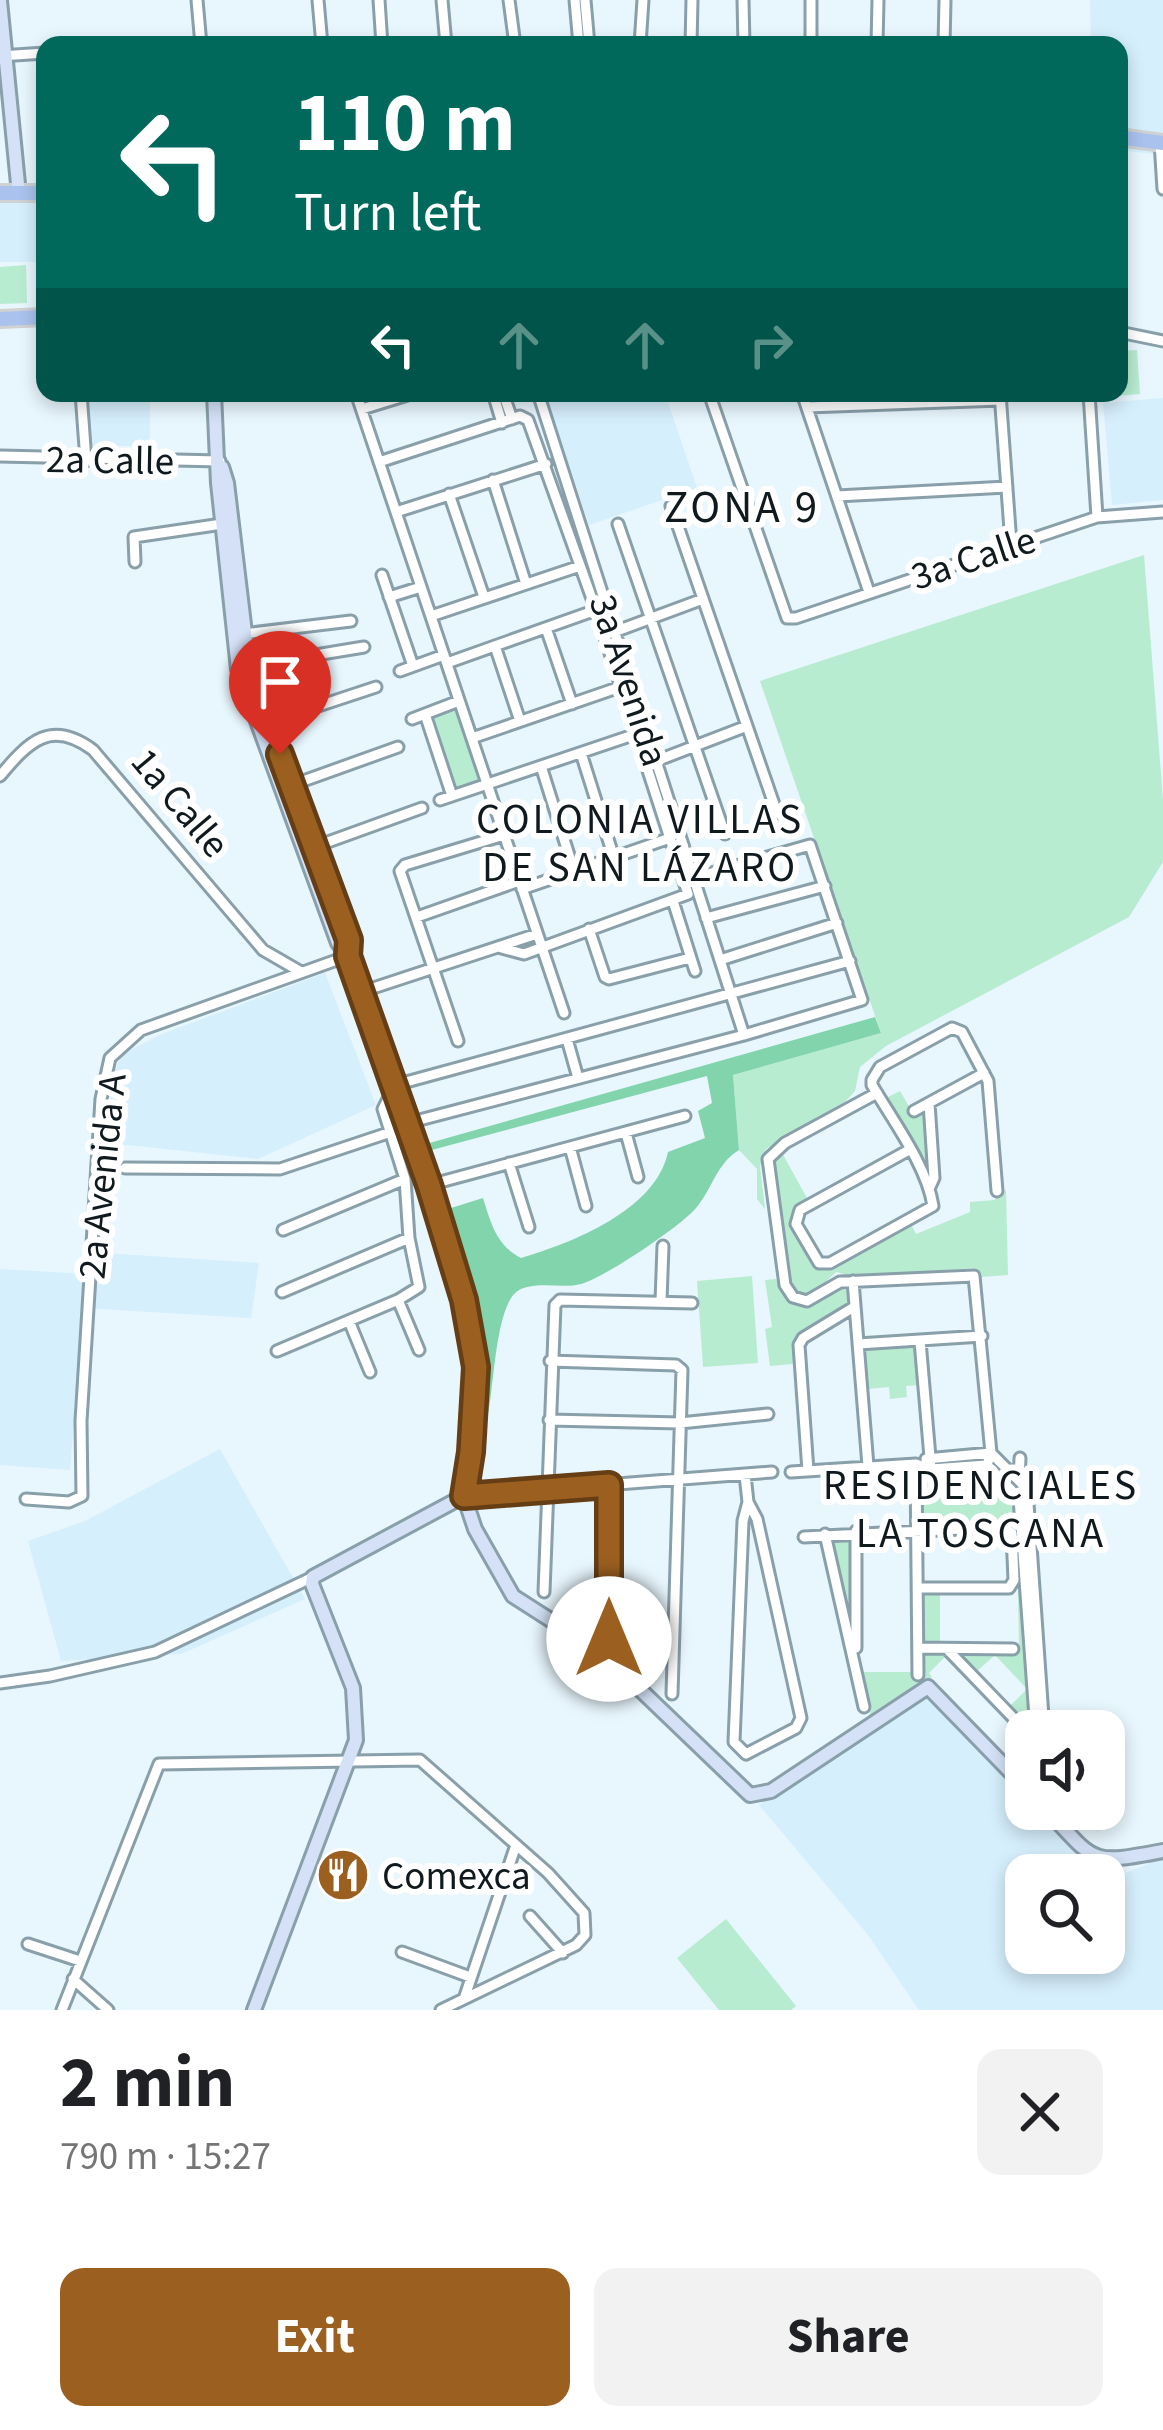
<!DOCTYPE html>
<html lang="en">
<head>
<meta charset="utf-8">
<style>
  :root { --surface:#fff; --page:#f2f2f2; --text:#202124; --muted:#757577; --accent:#9b6020 }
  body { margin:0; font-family:"Source Sans 3",sans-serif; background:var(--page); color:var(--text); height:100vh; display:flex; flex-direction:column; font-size:45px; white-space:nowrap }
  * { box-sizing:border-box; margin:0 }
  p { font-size:39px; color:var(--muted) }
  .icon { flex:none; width:66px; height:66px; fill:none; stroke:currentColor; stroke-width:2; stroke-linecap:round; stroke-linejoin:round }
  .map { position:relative; height:2010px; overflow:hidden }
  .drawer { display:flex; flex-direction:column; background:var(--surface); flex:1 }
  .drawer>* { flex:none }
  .banner { position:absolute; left:36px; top:36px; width:1092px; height:366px; border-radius:24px; box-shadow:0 6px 18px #0003; background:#00695c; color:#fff; overflow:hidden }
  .buttons { position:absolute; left:1005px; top:1710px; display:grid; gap:24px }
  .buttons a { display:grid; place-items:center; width:120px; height:120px; border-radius:24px; background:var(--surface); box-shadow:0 6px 18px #0003; font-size:60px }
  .pin { position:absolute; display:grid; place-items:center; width:102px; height:102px; color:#fff; margin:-123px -51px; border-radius:50% 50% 50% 0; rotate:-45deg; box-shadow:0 0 12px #0007 }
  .pin .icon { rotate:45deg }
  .me { position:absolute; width:132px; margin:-66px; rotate:0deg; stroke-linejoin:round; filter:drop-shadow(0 0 9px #0008) }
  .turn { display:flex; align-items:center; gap:42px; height:252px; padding:0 60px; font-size:54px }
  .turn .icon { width:156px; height:156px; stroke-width:2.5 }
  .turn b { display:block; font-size:84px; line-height:102px }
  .lanes { display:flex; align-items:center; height:114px; padding:0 60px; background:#0003; justify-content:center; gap:60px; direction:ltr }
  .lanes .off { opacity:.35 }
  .round { display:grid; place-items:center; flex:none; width:126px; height:126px; border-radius:24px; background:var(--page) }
  .summary { display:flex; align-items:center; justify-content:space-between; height:204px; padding:0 60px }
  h1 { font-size:72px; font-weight:700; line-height:90px }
  .cta { display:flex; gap:24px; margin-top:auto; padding:24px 60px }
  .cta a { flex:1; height:138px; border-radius:24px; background:var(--accent); color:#fff; font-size:48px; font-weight:700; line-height:138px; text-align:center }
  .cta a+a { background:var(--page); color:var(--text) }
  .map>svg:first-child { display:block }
  .built { fill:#d6effc }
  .green { fill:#b8ecd1 }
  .forest { fill:#81d4ac }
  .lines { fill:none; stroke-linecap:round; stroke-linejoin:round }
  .minor-casing { stroke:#899faa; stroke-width:15 }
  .secondary-casing { stroke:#899faa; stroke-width:18 }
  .primary-casing { stroke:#cfd1d2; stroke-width:20 }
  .minor { stroke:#fff; stroke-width:9 }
  .secondary { stroke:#d4e1f6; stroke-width:12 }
  .primary { stroke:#aac2ee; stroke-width:14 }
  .route-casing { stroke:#653e15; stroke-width:30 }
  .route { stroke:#9b6020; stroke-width:21 }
  .labels { text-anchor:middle; stroke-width:12; stroke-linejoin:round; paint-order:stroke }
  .street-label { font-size:39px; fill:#10191d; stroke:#fff }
  .poi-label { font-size:39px; fill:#10191d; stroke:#fff; text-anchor:start }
  .neighbourhood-label { font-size:42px; letter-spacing:3px; fill:#10191d; stroke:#fff }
  .quarter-label { font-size:45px; letter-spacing:3px; fill:#10191d; stroke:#fff }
</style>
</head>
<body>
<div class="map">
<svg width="1163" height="2010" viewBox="0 0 1163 2010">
  <rect width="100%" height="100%" fill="#e8f6fd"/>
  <path class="built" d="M 1090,0 L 1163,0 L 1163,155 L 1119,150 L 1119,45 L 1091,45 Z
    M 0,202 L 45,202 L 45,262 L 0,262 Z
    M 89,393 L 150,393 L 150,446 L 89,446 Z
    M 545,393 L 665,393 L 697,488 L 589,525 Z
    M 1163,398 L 1163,500 L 1112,505 L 1103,403 Z
    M 325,973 L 376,1105 L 258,1159 L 109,1143 L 111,1080 L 122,1055 L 159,1035 Z
    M 88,1252 L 259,1263 L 251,1318 L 83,1308 L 70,1470 L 0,1465 L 0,1269 L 85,1274 Z
    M 220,1449 L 305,1599 L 181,1654 L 61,1661 L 28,1541 L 85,1521 Z
    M 928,1694 L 1026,1798 L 1026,1809 L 1036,1809 L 1090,1868 L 1103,1875 L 1026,1875 L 1026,1953 L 1104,1953 L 1104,1876 L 1110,1879 L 1163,1858 L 1163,2010 L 919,2010 L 868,1935 L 759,1805 Z"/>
  <path class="green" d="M 26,265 L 27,303 L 0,304 L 0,267 Z
    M 1137,350 L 1140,394 L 1102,397 L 1102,393 L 1119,393 L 1119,351 Z
    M 1144,555 L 1163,800 L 1163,862 L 1129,917 L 886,1046 L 860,1067 L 855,1091 L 845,1102 L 766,1149 L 760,1166 L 765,1209 L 757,1199 L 757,1169 L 739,1150 L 733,1075 L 881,1033 L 760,681 Z
    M 456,709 L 480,781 L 455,790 L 431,718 Z
    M 900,1091 L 914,1115 L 925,1115 L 930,1174 L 886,1098 Z
    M 781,1151 L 807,1198 C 781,1219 797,1244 816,1266 L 833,1265 L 911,1224 L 916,1234 L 970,1212 L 970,1202 L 994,1200 L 1006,1190 L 1008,1275 L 981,1277 L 974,1268 L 852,1276 L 836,1272 L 813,1294 L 798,1294 L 790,1282 L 773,1172 L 775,1158 Z
    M 752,1276 L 758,1363 L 703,1367 L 697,1281 Z
    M 776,1279 C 797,1319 808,1310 840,1288 L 848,1291 L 849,1301 L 797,1337 L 793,1364 L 770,1366 L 765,1329 L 772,1327 L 765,1280 Z
    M 916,1344 L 919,1385 L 906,1386 L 907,1397 L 890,1399 L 889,1387 L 868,1389 L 865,1348 Z
    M 984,1469 L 1016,1501 L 1031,1731 L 1027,1722 L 1009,1707 L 1027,1689 L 995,1655 L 975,1673 L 956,1652 L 1007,1652 L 1013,1656 L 1019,1652 L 1017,1522 L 921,1524 L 921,1474 Z
    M 856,1531 L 856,1665 L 825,1534 Z
    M 921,1592 L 940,1592 L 940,1643 L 921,1644 Z
    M 921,1653 L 947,1655 L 929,1673 L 932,1677 L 868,1718 L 872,1707 L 865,1700 L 860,1672 L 912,1672 L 912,1679 L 920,1682 L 926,1674 L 921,1668 Z
    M 726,1919 L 796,2006 L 791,2010 L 719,2010 L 677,1958 Z"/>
  <path class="forest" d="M 875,1017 L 881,1033 L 733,1075 L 739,1150 C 716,1164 713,1188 696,1208 C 681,1226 604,1278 581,1284 C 561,1290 524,1277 511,1298 C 494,1326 494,1391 486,1425 L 481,1423 L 483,1347 L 448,1209 L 483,1198 C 491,1223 496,1245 521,1258 C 572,1243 656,1210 668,1152 L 705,1138 L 698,1111 L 712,1103 L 707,1076 L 428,1151 L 426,1144 Z"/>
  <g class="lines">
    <g class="minor-casing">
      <path id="minor" d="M 197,0 L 201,45
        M 318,0 L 322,45
        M 379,0 L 382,45
        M 442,0 L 446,45
        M 509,0 L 515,45
        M 575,0 L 579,45
        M 585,0 L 589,45
        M 743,0 L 744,45
        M 640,45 L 643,0
        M 691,45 L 692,0
        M 811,45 L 811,0
        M 877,45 L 878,0
        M 944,45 L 945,0
        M 0,56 L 45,53
        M 1160,142 L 1163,189
        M 1119,332 L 1163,341
        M 81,393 L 86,461
        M 356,393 L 564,1013
        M 493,393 L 502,423
        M 503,393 L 512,419
        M 538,393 L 744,1035
        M 709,393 L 787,618 L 796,618 L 1097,517 L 1163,512
        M 802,393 L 869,592
        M 1000,393 L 1011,544
        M 1089,393 L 1097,517
        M 807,407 L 1001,400
        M 362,409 L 414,393
        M 0,456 L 220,461
        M 379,462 L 520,416 L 528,420 L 596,610 L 688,894 L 524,954 L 498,947
        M 493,480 L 526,584
        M 449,494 L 484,597
        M 837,496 L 1007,487
        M 671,506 L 777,813
        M 396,512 L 546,464
        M 618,524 L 725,834
        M 135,562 L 134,537 L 222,524
        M 382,575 L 413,666
        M 389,597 L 421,587
        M 431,616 L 580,566
        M 546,628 L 572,704
        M 614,632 L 703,599
        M 243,634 L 351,621
        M 495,646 L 520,721
        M 447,663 L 596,610
        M 249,666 L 364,647
        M 400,671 L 444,655
        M 425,714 L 452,796
        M 412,719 L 459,701
        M 267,723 L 376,687
        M 472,738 L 620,687
        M 581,753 L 614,858
        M 656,761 L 747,726
        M 541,766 L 574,871
        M 0,776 C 29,741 51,719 93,750 L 263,950 L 301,972
        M 292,785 L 398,747
        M 440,800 L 636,734
        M 314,847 L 422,808
        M 522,889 L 670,838
        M 673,901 L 695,971
        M 417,917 L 519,881
        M 706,918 L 825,886
        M 589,929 L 605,977 L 609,979 L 690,958
        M 720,960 L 837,923
        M 361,992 L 537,934
        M 567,1039 L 578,1078
        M 458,1041 L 400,871 L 405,865 L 504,835
        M 877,1093 L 785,1143 L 768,1159 L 785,1285 L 793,1297 L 807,1301 L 840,1282 L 974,1276 L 991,1453 L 987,1465
        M 914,1111 L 984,1073
        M 408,1123 L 744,1035 L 862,1000 L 810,845 L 694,878
        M 626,1133 L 638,1177
        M 570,1147 L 586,1206
        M 909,1150 L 800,1210 L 796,1224 L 819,1263 L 830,1263 L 933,1206 C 927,1166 893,1121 872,1085 L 872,1080 L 880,1067 L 952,1028 L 962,1032 L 988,1081 L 997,1191
        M 509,1163 L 529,1227
        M 125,1168 L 280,1169 L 388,1133
        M 429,1185 L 685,1116
        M 929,1189 L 934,1178 L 929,1103
        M 283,1230 L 405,1179
        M 853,1281 L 868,1466
        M 282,1292 L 409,1238
        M 398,1300 L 419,1350
        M 661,1301 L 663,1246
        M 349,1321 L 370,1372
        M 920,1341 L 931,1469
        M 858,1344 L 982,1336
        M 277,1351 L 398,1300 L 419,1287 L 409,1238 L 405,1179 L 383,1109 L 395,1085 L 850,961
        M 550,1361 L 676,1365 L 682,1370 L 672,1694
        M 549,1420 L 680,1423 L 768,1414
        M 991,1453 L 1027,1489 L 1044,1731
        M 926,1459 L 991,1453
        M 916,1464 L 918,1675
        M 987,1465 L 1019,1498 L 1036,1731
        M 808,1471 L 799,1345 L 803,1338 L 854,1307
        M 791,1472 L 916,1464 L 931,1469 L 987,1465
        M 745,1475 L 748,1502 L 743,1521 L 734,1742 L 746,1754 L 796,1728 L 801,1718 L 757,1519 L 748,1502
        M 1019,1481 L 1020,1458
        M 464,1496 L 772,1472
        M 26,1499 L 69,1502 L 82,1496 L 81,1421 L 101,1099 L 110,1058 L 141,1030 L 348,956
        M 856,1531 L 856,1648
        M 825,1534 L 864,1707
        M 804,1537 L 1001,1527 L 1012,1533 L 1014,1580 L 1009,1588 L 917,1588
        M 544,1592 L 555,1305 L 560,1300 L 692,1303
        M 609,1639 L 609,1485
        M 918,1648 L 1013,1649
        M 947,1649 L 1022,1727
        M 0,1683 L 50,1676 L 155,1652 L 313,1577
        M 530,1916 L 563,1953
        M 28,1944 L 80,1961
        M 402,1952 L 470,1977
        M 73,1979 L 108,2010
        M 464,1999 L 516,1845
        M 62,2010 L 159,1764 L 420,1760 L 548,1873 L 584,1913 L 585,1935 L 576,1945 L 441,2010"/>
    </g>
    <g class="secondary-casing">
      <path id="secondary" d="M 0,1 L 19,194
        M 214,393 L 218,483 L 238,669 L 338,943 L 348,956 L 356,980 L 429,1185 L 464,1301 L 475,1367 L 471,1452 L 464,1496 L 475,1529 L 513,1596 L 602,1653 L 750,1795 L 771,1791 L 928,1687 L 1026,1788
        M 222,467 L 227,483 L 249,666 L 349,940 L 348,955
        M 1046,1809 C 1096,1863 1089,1865 1163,1851
        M 254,2010 L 356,1740 L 353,1688 L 312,1584 L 313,1577 L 464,1496"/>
    </g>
    <g class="primary-casing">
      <path id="primary" d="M 1119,137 L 1163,143
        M 0,193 L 45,193
        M 0,319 L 45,317"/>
    </g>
    <use href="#minor" class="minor"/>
    <use href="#secondary" class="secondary"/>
    <use href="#primary" class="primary"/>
  </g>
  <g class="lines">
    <g class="route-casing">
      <path id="route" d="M 280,754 L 349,940 L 348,956 L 429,1185 L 464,1300 L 476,1367 L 471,1452 L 464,1496 L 609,1485 L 609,1639"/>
    </g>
    <use href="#route" class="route"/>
  </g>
  <defs>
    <g id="restaurant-disc" transform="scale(2.7)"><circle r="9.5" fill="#9b6020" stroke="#fff"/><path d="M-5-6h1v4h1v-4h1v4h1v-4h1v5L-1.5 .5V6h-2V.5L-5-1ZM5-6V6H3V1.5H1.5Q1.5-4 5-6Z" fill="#fff"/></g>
  </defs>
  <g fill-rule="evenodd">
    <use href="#restaurant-disc" x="343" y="1875"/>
  </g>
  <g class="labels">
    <g class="street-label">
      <text transform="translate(110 459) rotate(1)" y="14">2a Calle</text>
      <text transform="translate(973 557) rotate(-18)" y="14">3a Calle</text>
      <text transform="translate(630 680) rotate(72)" y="14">3a Avenida</text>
      <text transform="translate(181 802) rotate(50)" y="14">1a Calle</text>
      <text transform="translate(101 1176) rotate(-84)" y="14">2a Avenida A</text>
    </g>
    <g class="poi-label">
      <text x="382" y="1889">Comexca</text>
    </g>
    <g class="neighbourhood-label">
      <text x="640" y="833">COLONIA VILLAS<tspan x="640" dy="48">DE SAN LÁZARO</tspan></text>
      <text x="981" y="1499">RESIDENCIALES<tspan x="981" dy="48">LA TOSCANA</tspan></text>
    </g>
    <g class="quarter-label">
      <text x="742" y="522">ZONA 9</text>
    </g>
  </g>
</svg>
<div class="buttons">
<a><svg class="icon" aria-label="sound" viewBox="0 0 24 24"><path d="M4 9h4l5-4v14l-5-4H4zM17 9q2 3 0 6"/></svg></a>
<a><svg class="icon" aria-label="search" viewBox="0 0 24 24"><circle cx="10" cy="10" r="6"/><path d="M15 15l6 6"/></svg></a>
</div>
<div class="pin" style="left:280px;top:754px;background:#d93025"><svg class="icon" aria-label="arrive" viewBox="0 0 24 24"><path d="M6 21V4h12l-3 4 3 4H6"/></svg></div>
<svg class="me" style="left:609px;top:1639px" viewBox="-20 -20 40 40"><circle r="19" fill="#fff"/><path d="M0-13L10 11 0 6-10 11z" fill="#9b6020"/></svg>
<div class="banner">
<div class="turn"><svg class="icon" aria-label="left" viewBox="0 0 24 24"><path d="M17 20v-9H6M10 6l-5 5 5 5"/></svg><div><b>110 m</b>Turn left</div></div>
<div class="lanes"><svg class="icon" aria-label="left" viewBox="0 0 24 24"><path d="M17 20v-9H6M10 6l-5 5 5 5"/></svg><svg class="icon off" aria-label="ahead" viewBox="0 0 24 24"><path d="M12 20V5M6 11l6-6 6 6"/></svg><svg class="icon off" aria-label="ahead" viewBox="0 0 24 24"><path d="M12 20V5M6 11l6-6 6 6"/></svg><svg class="icon off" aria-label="right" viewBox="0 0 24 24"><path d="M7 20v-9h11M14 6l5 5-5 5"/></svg></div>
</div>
</div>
<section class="drawer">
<div class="summary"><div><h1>2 min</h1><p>790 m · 15:27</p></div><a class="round"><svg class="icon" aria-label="close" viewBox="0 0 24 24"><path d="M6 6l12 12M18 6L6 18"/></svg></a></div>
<div class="cta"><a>Exit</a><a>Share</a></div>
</section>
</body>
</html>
